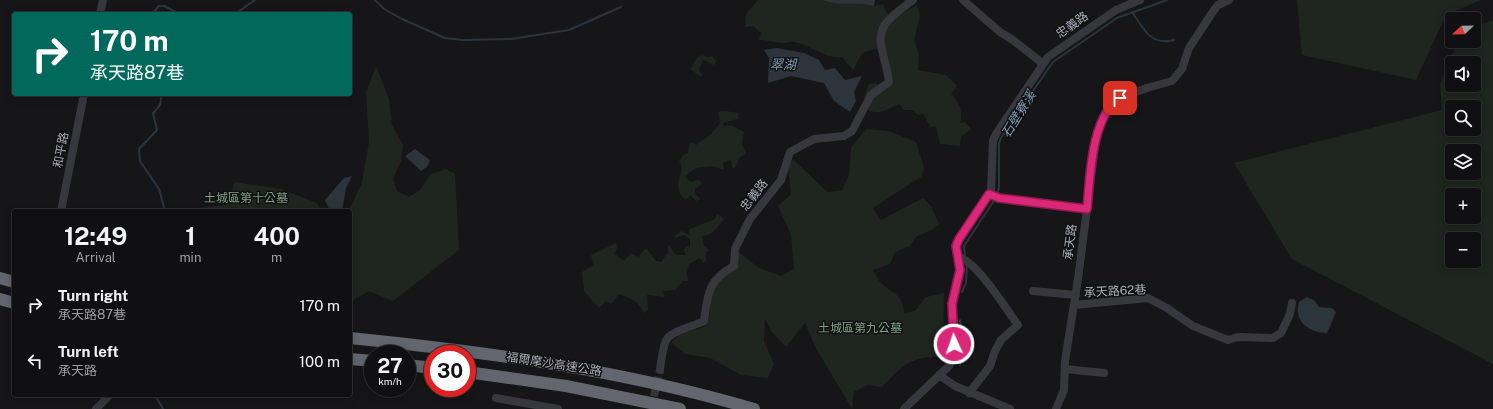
<!DOCTYPE html>
<html lang="en">
<head>
<meta charset="utf-8">
<style>
  :root { --surface:#101012; --page:#1e1e20; --text:#f1f3f6; --muted:#9c9d9f; --line:#303032 }
  body { margin:0; font-family:"Public Sans","Noto Sans TC",sans-serif; background:var(--page); color:var(--text); height:100vh; display:flex; flex-direction:column; font-size:15px; white-space:nowrap }
  * { box-sizing:border-box; margin:0 }
  p { font-size:13px; color:var(--muted) }
  .icon { flex:none; width:22px; height:22px; fill:none; stroke:currentColor; stroke-width:2; stroke-linecap:round; stroke-linejoin:round }
  .map { position:relative; flex:1; overflow:hidden }
  .side { position:absolute; left:12px; top:209px; width:340px; height:188px; display:flex; flex-direction:column; background:var(--surface); border-radius:4px; box-shadow:0 2px 10px #0003,0 0 0 1px var(--line) }
  .side>* { flex:none }
  .guide { position:absolute; left:12px; top:12px; width:340px; height:84px; border-radius:4px; box-shadow:0 2px 10px #0003,0 0 0 1px var(--line); background:#00695c; color:#fff; overflow:hidden }
  .needle { width:26px; rotate:248deg }
  .buttons { position:absolute; left:1445px; top:12px; display:grid; gap:8px }
  .buttons a { display:grid; place-items:center; width:36px; height:36px; border-radius:4px; background:var(--surface); box-shadow:0 2px 10px #0003,0 0 0 1px var(--line); font-size:20px }
  .speed { position:absolute; left:364px; top:345px; display:flex; gap:8px; font-size:20px; font-weight:700; text-align:center }
  .speed>* { display:grid; place-content:center; width:52px; height:52px; border-radius:50%; background:var(--surface); box-shadow:0 2px 10px #0003,0 0 0 1px var(--line); line-height:1 }
  .speed small { font-size:10px; font-weight:400 }
  .speed .limit { border:6px solid #d22; background:#fff; color:#111 }
  .pin { position:absolute; display:grid; place-items:center; width:34px; height:34px; color:#fff; margin:-17px; border-radius:8px; box-shadow:0 2px 6px #0006 }
  .me { position:absolute; width:44px; margin:-22px; rotate:357deg; stroke-linejoin:round; filter:drop-shadow(0 0 3px #0008) }
  .turn { display:flex; align-items:center; gap:14px; height:84px; padding:0 12px; font-size:18px }
  .turn .icon { width:52px; height:52px; stroke-width:2.5 }
  .turn b { display:block; font-size:28px; line-height:34px }
  .eta { display:flex; justify-content:space-evenly; align-items:center; height:68px; text-align:center }
  .eta b { font-size:24px; font-weight:700; line-height:28px }
  ul { padding:0; list-style:none }
  li { display:flex; align-items:center; gap:12px; height:56px; padding:0 12px }
  li div { flex:1 }
  li b { display:block; font-size:15px }
  li em { font-style:normal }
  .map>svg:first-child { display:block }
  .green { fill:#1e261f; fill-rule:evenodd }
  .water { fill:#2c353c }
  .lines { fill:none; stroke-linecap:round; stroke-linejoin:round }
  .stream { stroke:#2c353c; stroke-width:2 }
  .minor-tunnel { stroke:#333438; stroke-width:8; stroke-dasharray:8 4; stroke-linecap:butt }
  .minor { stroke:#37383d; stroke-width:8 }
  .highway { stroke:#63666e; stroke-width:12 }
  .route-casing { stroke:#8e194d; stroke-width:10 }
  .route { stroke:#db2777; stroke-width:7 }
  .labels { text-anchor:middle; stroke-width:3; stroke-linejoin:round; paint-order:stroke }
  .street-label { font-size:12px; fill:#a8adb8; stroke:#111113 }
  .park-label { font-size:12px; fill:#7fa381; stroke:#111113 }
  .water-label { font-size:13px; font-style:italic; fill:#7f9bb3; stroke:#111113 }
</style>
</head>
<body>
<div class="map">
<svg width="1493" height="409" viewBox="0 0 1493 409">
  <rect width="100%" height="100%" fill="#161618"/>
  <path class="green" d="M 758,0 L 823,0 L 848,4 L 862,2 L 874,6 L 883,4 L 886,12 L 893,18 L 917,5 L 920,16 L 914,40 L 919,54 L 918,70 L 946,75 L 957,86 L 951,94 C 960,103 963,110 960,123 L 965,122 L 971,129 L 961,137 L 960,146 L 940,144 L 936,126 L 930,127 L 924,114 L 918,115 L 912,110 L 903,110 L 900,104 C 888,108 882,115 869,111 L 864,97 L 869,84 L 876,83 L 882,88 L 889,83 L 882,47 L 862,53 L 853,70 L 842,57 C 825,60 811,44 794,42 C 791,41 787,43 784,43 C 776,43 768,40 759,40 L 761,33 L 753,26 L 745,27 L 746,14 Z
    M 1297,0 L 1481,0 L 1446,15 L 1416,80 L 1302,55 Z
    M 1493,20 L 1493,364 L 1292,259 L 1234,163 L 1442,110 L 1440,83 L 1458,41 L 1474,41 L 1474,26 ZM 1452,63 L 1474,63 L 1474,85 L 1452,85 ZM 1452,107 L 1474,107 L 1474,129 L 1452,129 ZM 1452,151 L 1474,151 L 1474,173 L 1452,173 ZM 1452,195 L 1474,195 L 1474,217 L 1452,217 ZM 1452,239 L 1474,239 L 1474,261 L 1452,261 Z
    M 701,55 L 708,57 L 712,56 L 716,61 L 714,65 L 703,60 L 699,70 L 703,76 L 700,76 L 690,69 C 694,64 695,59 701,55 Z
    M 376,66 L 389,99 L 392,125 L 403,145 L 401,161 L 393,179 L 397,191 L 409,197 L 420,190 L 431,174 L 446,169 L 455,174 L 459,250 L 393,301 L 369,291 L 355,299 L 350,307 L 349,211 L 362,182 L 369,142 L 366,93 Z
    M 725,111 L 739,113 L 738,119 L 723,123 L 724,126 L 731,125 L 744,132 L 742,142 L 746,154 L 740,157 L 735,168 L 732,168 L 731,160 L 723,163 L 724,170 L 713,166 L 696,168 L 685,176 L 690,182 L 699,180 L 702,184 L 695,189 L 695,194 L 701,199 L 696,201 L 690,195 L 688,198 L 684,199 C 669,180 688,174 679,162 L 683,155 L 688,153 L 690,143 L 693,142 L 696,145 L 711,134 L 720,123 L 718,112 Z
    M 866,129 L 889,131 L 916,142 L 924,168 L 921,177 L 873,208 L 881,220 L 923,198 L 931,206 L 939,224 L 932,230 L 917,236 L 910,246 L 895,252 L 890,264 L 873,270 C 876,275 879,282 884,286 C 899,297 900,294 905,313 L 915,311 L 926,297 L 944,293 L 943,352 L 938,357 C 908,357 902,367 882,387 L 867,385 L 854,392 L 852,409 L 816,348 L 805,323 L 786,347 L 771,331 L 765,319 L 764,341 L 774,364 L 768,378 L 741,375 L 710,358 L 685,354 L 671,342 L 683,333 L 704,327 L 710,314 L 710,291 L 724,273 L 737,251 L 759,268 L 781,276 L 794,269 L 791,235 L 778,206 L 791,194 L 788,168 L 793,159 L 827,192 L 842,190 L 849,175 L 851,148 Z
    M 234,182 L 281,189 L 317,203 L 321,211 L 192,211 L 193,209 L 230,204 Z
    M 717,214 L 724,219 C 717,227 713,236 702,236 L 704,246 L 709,250 L 706,252 L 706,261 L 703,263 L 700,258 L 689,264 L 687,272 L 688,281 L 683,281 L 675,290 L 663,291 L 665,297 L 647,295 L 648,310 L 644,313 C 636,299 634,300 619,294 L 611,304 L 606,301 L 599,308 L 584,291 L 582,272 L 593,265 L 591,255 L 616,243 L 617,248 L 615,254 L 624,261 L 631,253 L 638,257 L 646,248 L 656,261 L 661,262 L 668,252 L 668,244 L 676,255 L 686,255 L 684,250 L 686,245 L 690,248 L 690,239 L 684,235 L 676,238 L 674,236 L 682,231 L 689,235 L 690,229 L 715,219 Z"/>
  <path class="water" d="M 823,0 L 875,0 L 874,6 C 857,1 839,7 823,0 Z
    M 777,48 L 804,53 L 819,60 L 825,70 L 835,68 L 845,80 L 862,76 L 854,92 L 856,101 L 850,112 L 834,101 L 824,83 L 791,76 L 768,83 L 769,58 L 764,50 Z
    M 415,149 L 430,160 L 427,167 L 421,171 L 405,156 Z
    M 352,176 L 346,188 L 342,211 L 330,211 L 325,200 L 344,178 Z
    M 1307,297 L 1314,300 L 1319,307 L 1332,308 L 1336,312 L 1327,333 C 1309,333 1293,321 1299,302 Z"/>
  <g class="lines">
    <path class="stream" d="M 375,0 L 384,9 L 402,19 L 445,38 L 463,40 L 511,39 L 569,30 L 621,7
      M 1132,12 C 1144,29 1150,46 1174,40
      M 152,14 L 159,6 L 164,6 L 180,14
      M 235,14 L 255,0
      M 160,94 C 163,103 159,107 153,113 L 157,130 L 139,149 L 140,161 L 159,189 L 165,211
      M 997,195 L 999,187 L 999,143 L 1001,138 L 1053,62 L 1117,18 L 1167,0
      M 965,257 L 964,246 L 995,199
      M 962,292 L 966,283 L 967,265
      M 960,320 L 962,341 L 960,365
      M 155,395 L 163,409"/>
    <path class="minor-tunnel" d="M 651,408 L 660,370"/>
    <path class="minor" d="M 963,0 L 1000,32 L 1013,40 L 1042,63
      M 100,14 L 103,0
      M 989,194 L 999,198 L 1087,209
      M 61,211 L 84,94
      M 957,256 C 977,261 1005,308 1018,325 L 1001,340 L 995,351 L 990,366 L 969,393
      M 1033,291 L 1076,295
      M 1074,305 L 1148,298 L 1167,308 L 1193,326 L 1228,340 L 1238,337 L 1273,338 L 1281,333 L 1290,314 L 1292,303
      M 1065,369 L 1104,373
      M 660,370 C 661,362 663,345 667,339 C 671,331 695,326 704,321 C 708,294 707,281 734,266 L 735,249 L 750,219 L 781,180 L 790,152 L 814,139 L 844,136 L 852,131 L 871,95 L 889,82 C 888,72 885,64 883,54 C 874,25 892,16 913,0
      M 939,375 L 955,386 L 1010,409
      M 496,398 L 558,409
      M 96,409 L 110,395
      M 904,409 L 949,366 L 954,355 L 952,304 L 960,269 L 956,246 L 959,239 L 991,191 L 993,141 L 996,134 L 1048,57 L 1116,10 L 1140,0
      M 1056,409 L 1064,390 L 1065,361 L 1078,279 L 1096,138 L 1107,109 L 1120,98 L 1147,88 L 1172,81 L 1182,69 L 1189,48 L 1214,10 L 1218,5 L 1229,0"/>
    <path class="highway" d="M 0,278 L 14,282
      M 0,299 L 14,303
      M 350,338 C 487,352 622,370 754,409
      M 350,359 L 373,361
      M 407,365 L 433,368
      M 467,372 L 566,386 L 680,409"/>
  </g>
  <g class="lines">
    <g class="route-casing">
      <path id="route" d="M 954,344 L 952,304 L 960,270 L 956,246 L 959,239 L 989,194 L 999,198 L 1087,209 C 1090,178 1091,116 1120,98"/>
    </g>
    <use href="#route" class="route"/>
  </g>
  <g class="labels">
    <g class="street-label">
      <text transform="translate(1072 25) rotate(-35)" y="4">忠義路</text>
      <text transform="translate(61 150) rotate(-79)" y="4">和平路</text>
      <text transform="translate(754 195) rotate(-52)" y="4">忠義路</text>
      <text transform="translate(1070 242) rotate(-83)" y="4">承天路</text>
      <text transform="translate(1115 291) rotate(-3)" y="4">承天路62巷</text>
      <text transform="translate(554 364) rotate(9)" y="4">福爾摩沙高速公路</text>
    </g>
    <g class="park-label">
      <text x="246" y="202">土城區第十公墓</text>
      <text x="860" y="332">土城區第九公墓</text>
    </g>
    <g class="water-label">
      <text x="783" y="69">翠湖</text>
      <text transform="translate(1018 114) rotate(-58)" y="5">石壁寮溪</text>
    </g>
  </g>
</svg>
<div class="buttons">
<a><svg class="needle" viewBox="-14 -14 28 28"><path d="M0-13l5 13h-10z" fill="#e53935"/><path d="M0 13l5-13h-10z" fill="#9c9d9f"/></svg></a>
<a><svg class="icon" aria-label="sound" viewBox="0 0 24 24"><path d="M4 9h4l5-4v14l-5-4H4zM17 9q2 3 0 6"/></svg></a>
<a><svg class="icon" aria-label="search" viewBox="0 0 24 24"><circle cx="10" cy="10" r="6"/><path d="M15 15l6 6"/></svg></a>
<a><svg class="icon" aria-label="layers" viewBox="0 0 24 24"><path d="M12 4l9 5-9 5-9-5zM3 14l9 5 9-5"/></svg></a>
<a>+</a>
<a>−</a>
</div>
<div class="speed"><div>27<small>km/h</small></div><div class="limit">30</div></div>
<div class="pin" style="left:1120px;top:98px;background:#d93025"><svg class="icon" aria-label="arrive" viewBox="0 0 24 24"><path d="M6 21V4h12l-3 4 3 4H6"/></svg></div>
<svg class="me" style="left:954px;top:344px" viewBox="-20 -20 40 40"><circle r="17" fill="#db2777" stroke="#fff" stroke-width="3"/><path d="M0-11L8 9 0 5-8 9z" fill="#fff"/></svg>
<div class="guide">
<div class="turn"><svg class="icon" aria-label="right" viewBox="0 0 24 24"><path d="M7 20v-9h11M14 6l5 5-5 5"/></svg><div><b>170 m</b>承天路87巷</div></div>
</div>
<section class="side">
<div class="eta">
<div><b>12:49</b><p>Arrival</p></div>
<div><b>1</b><p>min</p></div>
<div><b>400</b><p>m</p></div>
</div>
<ul>
<li><svg class="icon" aria-label="right" viewBox="0 0 24 24"><path d="M7 20v-9h11M14 6l5 5-5 5"/></svg><div><b>Turn right</b><p>承天路87巷</p></div><em>170 m</em></li>
<li><svg class="icon" aria-label="left" viewBox="0 0 24 24"><path d="M17 20v-9H6M10 6l-5 5 5 5"/></svg><div><b>Turn left</b><p>承天路</p></div><em>100 m</em></li>
</ul>
</section>
</div>
</body>
</html>
